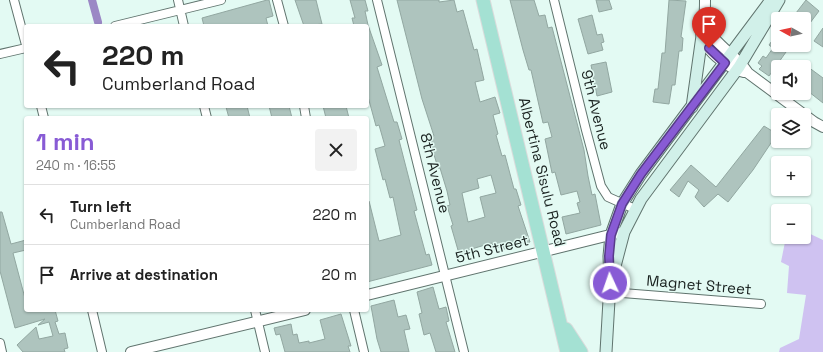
<!DOCTYPE html>
<html lang="en">
<head>
<meta charset="utf-8">
<style>
  :root { --surface:#fff; --page:#f2f2f2; --text:#222; --muted:#767676; --line:#e0e0e0; --accent:#885bd5 }
  body { margin:0; font-family:"Space Grotesk",sans-serif; background:var(--page); color:var(--text); height:100vh; display:flex; flex-direction:column; font-size:15px; white-space:nowrap }
  * { box-sizing:border-box; margin:0 }
  p { font-size:13px; color:var(--muted) }
  .icon { flex:none; width:22px; height:22px; fill:none; stroke:currentColor; stroke-width:2; stroke-linecap:round; stroke-linejoin:round }
  .map { position:relative; flex:1; overflow:hidden }
  .details { position:absolute; left:24px; top:116px; width:345px; height:196px; display:flex; flex-direction:column; background:var(--surface); border-radius:4px; box-shadow:0 1px 3px #0004 }
  .details>* { flex:none }
  .hud { position:absolute; left:24px; top:24px; width:345px; height:84px; border-radius:4px; box-shadow:0 1px 3px #0004; background:#fff; color:var(--text); overflow:hidden }
  .needle { width:26px; rotate:278deg }
  .controls { position:absolute; left:771px; top:12px; display:grid; gap:8px }
  .controls a { display:grid; place-items:center; width:40px; height:40px; border-radius:4px; background:var(--surface); box-shadow:0 1px 3px #0004; font-size:20px }
  .pin { position:absolute; display:grid; place-items:center; width:34px; height:34px; color:#fff; margin:-41px -17px; border-radius:50% 50% 50% 0; rotate:-45deg; box-shadow:0 0 4px #0007 }
  .pin .icon { rotate:45deg }
  .me { position:absolute; width:44px; margin:-22px; rotate:357deg; stroke-linejoin:round; filter:drop-shadow(0 0 3px #0008) }
  .turn { display:flex; align-items:center; gap:14px; height:84px; padding:0 12px; font-size:18px }
  .turn .icon { width:52px; height:52px; stroke-width:2.5 }
  .turn b { display:block; font-size:28px; line-height:34px }
  .round { display:grid; place-items:center; flex:none; width:42px; height:42px; border-radius:4px; background:var(--page) }
  .overview { display:flex; align-items:center; justify-content:space-between; height:68px; padding:0 12px }
  h1 { font-size:24px; font-weight:800; line-height:30px; color:var(--accent) }
  ul { padding:0; list-style:none }
  li { display:flex; align-items:center; gap:12px; height:60px; padding:0 12px; border-top:1px solid var(--line) }
  li div { flex:1 }
  li b { display:block; font-size:15px }
  li em { font-style:normal }
  .map>svg:first-child { display:block }
  .green { fill:#cfc2f1 }
  .lines { fill:none; stroke-linecap:round; stroke-linejoin:round }
  .canal { stroke:#9b88c5; stroke-width:8 }
  .building { fill:#aec4be; stroke:#92a7a1; fill-rule:evenodd }
  .minor-casing { stroke:#60746e; stroke-width:10 }
  .tertiary-casing { stroke:#60746e; stroke-width:12 }
  .secondary-casing { stroke:#60746e; stroke-width:13 }
  .primary-casing { stroke:#dadbdb; stroke-width:15 }
  .minor { stroke:#fff; stroke-width:8 }
  .tertiary { stroke:#fff; stroke-width:10 }
  .secondary { stroke:#d1f0e9; stroke-width:11 }
  .primary { stroke:#a4e1d3; stroke-width:13 }
  .route-casing { stroke:#583b8a; stroke-width:10 }
  .route { stroke:#885bd5; stroke-width:7 }
  .labels { text-anchor:middle; stroke-width:3; stroke-linejoin:round; paint-order:stroke }
  .street-label { font-size:15px; fill:#19211f; stroke:#e3faf3 }
</style>
</head>
<body>
<div class="map">
<svg width="823" height="352" viewBox="0 0 823 352">
  <rect width="100%" height="100%" fill="#e3faf3"/>
  <path class="green" d="M 804,231 L 823,240 L 823,352 L 779,352 L 780,348 L 799,339 L 806,295 L 787,293 L 789,266 L 781,262 L 786,237 L 804,237 Z"/>
  <g class="lines">
    <path class="canal" d="M 92,0 L 98,22"/>
  </g>
  <path class="building" d="M 267,0 L 269,0 L 273,16 L 266,18 L 268,26 L 204,26 L 202,18 Z
    M 295,0 L 316,0 L 322,24 L 304,26 Z
    M 350,0 L 365,0 L 368,11 L 365,11 L 368,25 L 382,65 L 377,67 L 394,122 L 397,122 L 402,139 L 399,140 L 417,210 L 414,211 L 426,255 L 429,254 L 432,265 L 367,282 L 367,202 L 369,201 L 379,241 L 401,235 L 393,197 L 390,198 L 385,179 L 383,180 L 375,149 L 385,146 L 379,125 L 376,126 L 367,93 L 367,26 L 354,26 L 352,18 L 355,18 Z
    M 397,0 L 439,0 L 439,2 L 454,0 L 457,12 L 463,10 L 474,50 L 477,49 L 484,80 L 475,82 L 480,102 L 495,97 L 500,113 L 493,115 L 498,134 L 496,135 L 502,156 L 505,155 L 514,189 L 516,189 L 521,205 L 518,206 L 530,242 L 504,249 L 503,246 L 494,249 L 492,243 L 468,250 L 469,254 L 460,257 L 451,226 L 453,225 L 447,206 L 450,205 L 447,191 L 440,168 L 438,168 L 429,138 L 434,136 L 422,99 ZM 491,175 L 496,193 L 480,197 L 485,217 L 468,222 L 462,193 L 479,188 L 477,179 Z
    M 510,0 L 534,0 L 539,16 L 545,15 L 548,28 L 552,27 L 584,150 L 588,176 L 592,195 L 595,194 L 601,225 L 566,234 L 562,217 L 580,213 L 577,203 L 580,202 L 577,191 L 561,195 L 555,172 L 552,173 L 545,139 L 552,137 L 548,122 L 543,123 L 531,70 L 529,70 L 523,50 Z
    M 596,0 L 609,0 L 612,9 L 599,12 Z
    M 669,0 L 686,1 L 681,37 L 683,38 L 682,51 L 679,51 L 675,85 L 672,85 L 669,104 L 653,102 L 655,89 L 658,89 L 662,53 L 665,53 Z
    M 806,0 L 819,11 L 810,23 L 796,13 Z
    M 592,15 L 597,35 L 602,34 L 604,42 L 601,43 L 603,50 L 588,54 L 578,19 Z
    M 823,28 L 823,47 L 814,41 Z
    M 774,38 L 778,41 L 778,45 L 791,45 L 769,76 L 759,69 L 762,66 L 758,63 L 763,56 L 766,58 L 773,48 L 769,45 Z
    M 606,62 L 612,92 L 597,96 L 591,65 Z
    M 804,64 L 823,78 L 823,103 L 804,88 Z
    M 232,106 L 247,106 L 250,118 L 229,118 L 226,107 Z
    M 269,106 L 289,106 L 292,118 L 272,118 Z
    M 323,106 L 346,106 L 349,118 L 326,118 Z
    M 764,126 L 777,134 L 753,170 L 728,202 L 718,194 L 704,207 L 695,197 L 699,190 L 688,181 L 679,197 L 670,190 L 691,165 L 716,187 Z
    M 0,212 L 2,212 L 11,244 L 26,240 L 26,250 L 13,253 L 26,302 L 26,310 L 55,310 L 58,321 L 55,322 L 59,334 L 65,333 L 68,348 L 64,349 L 65,352 L 23,352 L 17,345 L 36,327 L 39,339 L 53,336 L 49,322 L 38,325 L 45,319 L 15,328 L 0,271 Z
    M 433,287 L 439,309 L 446,307 L 449,321 L 446,322 L 455,352 L 436,352 L 430,333 L 424,335 L 419,314 L 422,313 L 417,292 Z
    M 394,300 L 398,317 L 406,315 L 410,329 L 404,330 L 409,352 L 381,352 L 377,339 L 371,306 Z
    M 341,314 L 351,346 L 348,346 L 350,352 L 285,352 L 280,334 L 276,335 L 274,328 L 291,324 L 293,335 L 297,334 L 299,343 L 309,341 L 309,343 L 325,339 L 320,320 Z"/>
  <g class="lines">
    <g class="minor-casing">
      <path id="minor" d="M 14,0 L 26,45
        M 178,0 L 184,26
        M 277,0 L 284,26
        M 377,0 L 464,352
        M 554,0 L 586,130 L 601,186 L 608,197 L 635,209
        M 115,26 L 221,0
        M 0,54 L 26,48
        M 41,106 L 44,118
        M 204,106 L 207,118
        M 304,106 L 306,118
        M 610,292 L 761,304
        M 92,310 L 102,352
        M 255,310 L 265,352
        M 354,310 L 364,352
        M 0,343 L 2,352"/>
    </g>
    <g class="tertiary-casing">
      <path id="tertiary" d="M 705,0 C 705,6 705,13 704,19 C 703,23 701,27 701,31 C 702,49 728,69 744,72
        M 704,20 C 713,46 734,52 748,73 L 814,122 L 823,127
        M 367,295 L 618,233
        M 131,352 L 305,310"/>
    </g>
    <g class="secondary-casing">
      <path id="secondary" d="M 692,107 L 702,36
        M 614,270 L 624,232 L 641,199 L 739,67 L 779,0
        M 606,352 L 610,283 L 609,256 L 611,235 L 622,204 L 641,174 L 771,0"/>
    </g>
    <g class="primary-casing">
      <path id="primary" d="M 483,0 L 567,352
        M 566,329 L 581,352"/>
    </g>
    <use href="#minor" class="minor"/>
    <use href="#tertiary" class="tertiary"/>
    <use href="#secondary" class="secondary"/>
    <use href="#primary" class="primary"/>
  </g>
  <g class="lines">
    <g class="route-casing">
      <path id="route" d="M 610,283 L 609,256 L 611,235 L 622,204 L 641,174 L 725,63 L 709,48"/>
    </g>
    <use href="#route" class="route"/>
  </g>
  <g class="labels">
    <g class="street-label">
      <text transform="translate(596 110) rotate(76)" y="5">9th Avenue</text>
      <text transform="translate(542 172) rotate(76)" y="5">Albertina Sisulu Road</text>
      <text transform="translate(435 173) rotate(76)" y="5">8th Avenue</text>
      <text transform="translate(492 249) rotate(-14)" y="5">5th Street</text>
      <text transform="translate(699 285) rotate(5)" y="5">Magnet Street</text>
    </g>
  </g>
</svg>
<div class="controls">
<a><svg class="needle" viewBox="-14 -14 28 28"><path d="M0-13l5 13h-10z" fill="#e53935"/><path d="M0 13l5-13h-10z" fill="#767676"/></svg></a>
<a><svg class="icon" aria-label="sound" viewBox="0 0 24 24"><path d="M4 9h4l5-4v14l-5-4H4zM17 9q2 3 0 6"/></svg></a>
<a><svg class="icon" aria-label="layers" viewBox="0 0 24 24"><path d="M12 4l9 5-9 5-9-5zM3 14l9 5 9-5"/></svg></a>
<a>+</a>
<a>−</a>
</div>
<div class="pin" style="left:709px;top:48px;background:#d93025"><svg class="icon" aria-label="arrive" viewBox="0 0 24 24"><path d="M6 21V4h12l-3 4 3 4H6"/></svg></div>
<svg class="me" style="left:610px;top:283px" viewBox="-20 -20 40 40"><circle r="17" fill="#885bd5" stroke="#fff" stroke-width="3"/><path d="M0-11L8 9 0 5-8 9z" fill="#fff"/></svg>
<div class="hud">
<div class="turn"><svg class="icon" aria-label="left" viewBox="0 0 24 24"><path d="M17 20v-9H6M10 6l-5 5 5 5"/></svg><div><b>220 m</b>Cumberland Road</div></div>
</div>
<section class="details">
<div class="overview"><div><h1>1 min</h1><p>240 m · 16:55</p></div><a class="round"><svg class="icon" aria-label="close" viewBox="0 0 24 24"><path d="M6 6l12 12M18 6L6 18"/></svg></a></div>
<ul>
<li><svg class="icon" aria-label="left" viewBox="0 0 24 24"><path d="M17 20v-9H6M10 6l-5 5 5 5"/></svg><div><b>Turn left</b><p>Cumberland Road</p></div><em>220 m</em></li>
<li><svg class="icon" aria-label="arrive" viewBox="0 0 24 24"><path d="M6 21V4h12l-3 4 3 4H6"/></svg><div><b>Arrive at destination</b></div><em>20 m</em></li>
</ul>
</section>
</div>
</body>
</html>
